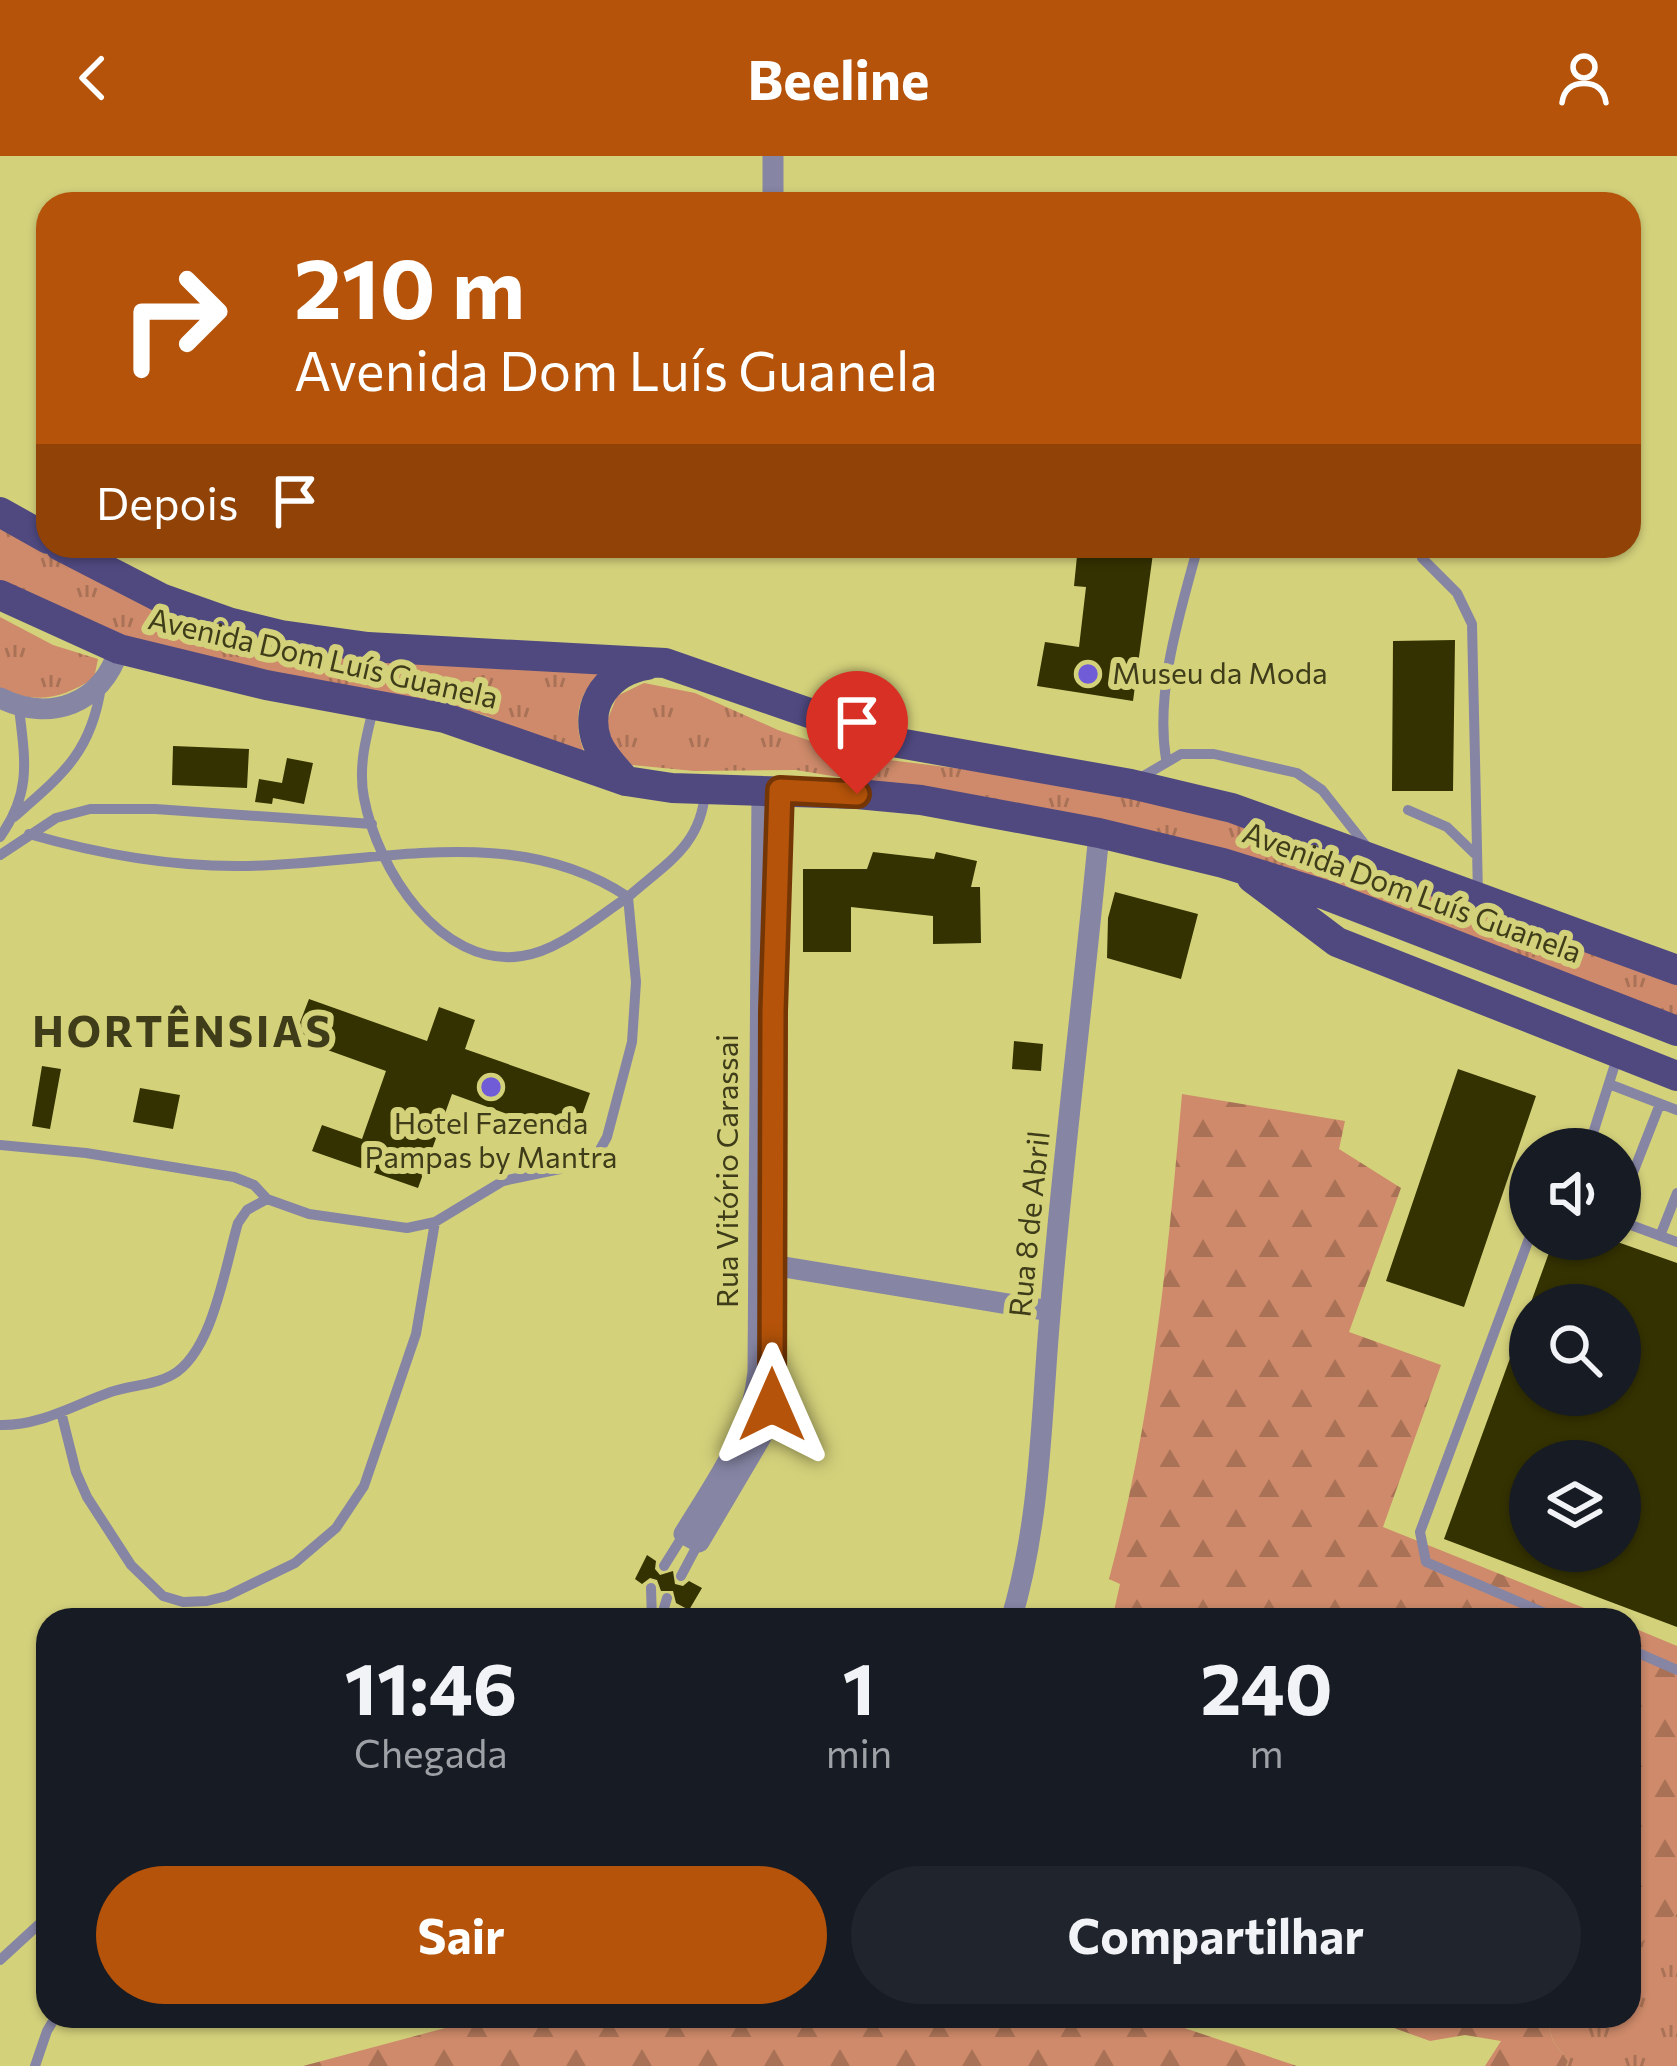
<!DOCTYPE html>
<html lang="pt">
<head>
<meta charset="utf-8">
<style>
  :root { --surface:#171b24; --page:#20242c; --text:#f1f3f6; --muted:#9ea1a6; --accent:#b45309 }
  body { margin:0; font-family:Commissioner,sans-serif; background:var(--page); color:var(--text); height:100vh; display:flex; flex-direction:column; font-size:45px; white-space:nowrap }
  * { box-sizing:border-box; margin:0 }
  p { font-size:39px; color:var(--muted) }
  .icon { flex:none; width:66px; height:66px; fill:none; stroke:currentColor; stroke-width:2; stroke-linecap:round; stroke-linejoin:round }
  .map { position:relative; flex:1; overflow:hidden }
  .details { position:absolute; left:36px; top:1452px; width:1605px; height:420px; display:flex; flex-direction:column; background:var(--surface); border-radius:36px; box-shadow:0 3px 9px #0004 }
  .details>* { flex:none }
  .banner { position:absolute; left:36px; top:36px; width:1605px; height:366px; border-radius:36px; box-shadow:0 3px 9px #0004; background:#b45309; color:#fff; overflow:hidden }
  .buttons { position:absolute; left:1509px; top:972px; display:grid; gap:24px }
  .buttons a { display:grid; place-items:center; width:132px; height:132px; border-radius:50%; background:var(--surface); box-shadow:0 3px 9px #0004; font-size:60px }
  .pin { position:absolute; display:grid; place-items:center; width:102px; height:102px; color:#fff; margin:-123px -51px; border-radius:50% 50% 50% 0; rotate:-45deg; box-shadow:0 0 12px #0007 }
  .pin .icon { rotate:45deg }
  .me { position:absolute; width:132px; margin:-66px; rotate:0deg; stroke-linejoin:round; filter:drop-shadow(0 0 9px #0008) }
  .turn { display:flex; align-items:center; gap:42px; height:252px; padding:0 60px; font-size:54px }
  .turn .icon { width:156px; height:156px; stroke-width:2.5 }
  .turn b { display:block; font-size:84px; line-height:102px }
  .then { display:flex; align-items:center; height:114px; padding:0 60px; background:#0003; gap:24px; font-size:45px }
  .eta { display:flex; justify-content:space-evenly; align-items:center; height:204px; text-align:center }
  .eta b { font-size:72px; font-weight:700; line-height:84px }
  .primary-button { display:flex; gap:24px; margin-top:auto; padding:24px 60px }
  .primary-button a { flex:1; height:138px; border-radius:72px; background:var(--accent); color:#fff; font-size:48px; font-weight:700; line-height:138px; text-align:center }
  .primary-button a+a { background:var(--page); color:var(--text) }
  header { display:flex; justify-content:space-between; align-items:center; height:156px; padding:0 60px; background:var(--accent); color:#fff; font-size:54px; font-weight:700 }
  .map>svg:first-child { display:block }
  .grass { fill:url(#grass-tufts) }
  .forest { fill:url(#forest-firs) }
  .building { fill:#343201; fill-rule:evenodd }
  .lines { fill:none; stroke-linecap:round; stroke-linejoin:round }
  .service { stroke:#8685a4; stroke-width:10 }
  .minor { stroke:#8685a4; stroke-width:21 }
  .primary { stroke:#4f4980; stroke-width:30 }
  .route-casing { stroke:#753606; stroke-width:30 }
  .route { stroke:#b45309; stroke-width:21 }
  .poi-dot { fill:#715cd7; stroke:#d4d17b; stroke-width:4.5 }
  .labels { text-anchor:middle; stroke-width:12; stroke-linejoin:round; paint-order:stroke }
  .street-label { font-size:30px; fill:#3f3d19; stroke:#d4d17b }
  .poi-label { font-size:30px; fill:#3f3d19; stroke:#d4d17b; text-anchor:start }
  .district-label { font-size:42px; font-weight:bold; letter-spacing:3px; fill:#3f3d19; stroke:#d4d17b }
</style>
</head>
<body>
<header><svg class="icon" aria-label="back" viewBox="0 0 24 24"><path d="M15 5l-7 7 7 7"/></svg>Beeline<svg class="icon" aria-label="person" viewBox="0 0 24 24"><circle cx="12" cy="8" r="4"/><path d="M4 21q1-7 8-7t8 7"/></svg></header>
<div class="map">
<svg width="1677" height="1910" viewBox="0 0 1677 1910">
  <defs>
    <pattern id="grass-tufts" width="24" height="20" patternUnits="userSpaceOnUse" patternTransform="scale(3)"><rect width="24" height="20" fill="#ce8a6a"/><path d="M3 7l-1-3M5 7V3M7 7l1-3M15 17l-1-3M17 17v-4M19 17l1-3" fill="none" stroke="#a97256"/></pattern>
    <pattern id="forest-firs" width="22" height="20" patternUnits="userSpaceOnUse" patternTransform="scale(3)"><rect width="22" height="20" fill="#ce8a6a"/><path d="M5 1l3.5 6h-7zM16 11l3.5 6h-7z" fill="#a97256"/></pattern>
  </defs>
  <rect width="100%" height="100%" fill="#d4d17b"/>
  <path class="grass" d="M 0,373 L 145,450 L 231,481 L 602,517 C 573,539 573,572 587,603 L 487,560 L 450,549 L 260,515 L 127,481 L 0,425 Z
    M 0,461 L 53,489 L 98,503 L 94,522 C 60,544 37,547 0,534 Z
    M 644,527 L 695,537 L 778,574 L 856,600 L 1053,624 L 1217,663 L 1272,679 L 1677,828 L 1677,862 L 1019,651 L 796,614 L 694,615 L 632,609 L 612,591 L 607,565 L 617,540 Z
    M 1677,1757 L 1677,1910 L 1566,1910 L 1568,1905 L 1553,1885 L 1546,1860 L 1629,1860 L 1629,1793 Z"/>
  <path class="forest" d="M 1182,938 L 1345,965 L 1339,993 L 1401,1032 L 1349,1176 L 1441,1209 L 1383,1371 L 1614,1464 L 1112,1464 L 1120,1428 L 1109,1423 C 1152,1264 1168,1101 1182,938 Z
    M 1629,1470 L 1677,1490 L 1677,1757 L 1632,1794 Z
    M 490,1860 L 1149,1860 L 1297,1910 L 303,1910 Z
    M 1388,1860 L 1546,1860 L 1553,1885 L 1568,1905 L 1566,1910 L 1485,1910 L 1501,1885 L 1465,1879 L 1430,1885 L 1394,1872 Z"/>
  <path class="building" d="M 1078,390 L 1154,390 L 1133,545 L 1037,530 L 1045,486 L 1079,491 L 1086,431 L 1074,430 Z
    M 1455,484 L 1453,635 L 1392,635 L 1393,485 Z
    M 173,590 L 249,593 L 247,632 L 172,629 Z
    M 287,602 L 313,607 L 304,648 L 273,642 L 272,648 L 255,646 L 259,623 L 282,627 Z
    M 873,696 L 934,703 L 936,696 L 977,705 L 971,731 L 980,731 L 981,787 L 933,788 L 933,760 L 851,751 L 851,796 L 803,796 L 803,713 L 867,713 Z
    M 1115,736 L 1198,758 L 1181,823 L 1107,802 L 1108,762 Z
    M 309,843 L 427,885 L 439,851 L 475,864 L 465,893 L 590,937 L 574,982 L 452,938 L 418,1032 L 312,995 L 322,969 L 362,983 L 386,915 L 294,882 Z
    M 1014,885 L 1043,888 L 1041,915 L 1012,913 Z
    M 42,910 L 61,913 L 50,973 L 32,970 Z
    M 1458,913 L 1536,940 L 1464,1151 L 1386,1125 Z
    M 140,932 L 180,939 L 173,973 L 133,966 Z
    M 1554,1083 L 1609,1083 L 1677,1107 L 1677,1471 L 1444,1383 L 1528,1153 L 1530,1239 L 1620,1239 L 1620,1149 L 1530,1149 ZM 1530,1305 L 1620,1305 L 1620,1395 L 1530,1395 Z
    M 647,1399 L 656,1405 L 655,1413 L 660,1419 L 673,1415 L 675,1428 L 683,1430 L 689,1425 L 702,1432 L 689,1454 L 676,1447 L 673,1435 L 661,1435 L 657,1424 L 650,1422 L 642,1428 L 635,1423 Z"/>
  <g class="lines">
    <path class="service" d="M 1324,390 L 1360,397
      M 1422,402 L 1457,437 L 1472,468 L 1478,738
      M 1166,603 C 1155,534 1180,457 1198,390
      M 1140,622 L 1181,598 L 1214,598 L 1297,617 L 1322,634 L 1367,691
      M 1408,654 L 1447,671 L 1477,700
      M 14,661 C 62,619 91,597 101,531
      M 29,678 C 95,697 167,710 236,710 C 367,711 510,662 628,741 C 597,761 559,795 522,800 C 440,813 377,712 364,642 C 358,611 366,581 374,550
      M 0,681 C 32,636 25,604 19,552
      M 0,699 L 56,662 L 90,653 L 155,653 L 372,668
      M 1609,928 L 1677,954
      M 0,989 L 86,997 L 234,1021 L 254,1029 L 267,1043 L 309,1058 L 407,1072 L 435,1066 L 503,1025 L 584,1008 L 597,999 L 607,981 L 632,886 L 636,826 L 628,741 C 665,708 701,690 705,636
      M 1588,993 L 1617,902
      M 1620,1050 L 1660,948
      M 1620,1065 L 1677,1086
      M 1530,1080 L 1420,1376 L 1426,1406 L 1561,1464
      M 1660,1080 L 1677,1037
      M 61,1256 L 76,1316 L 87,1341 L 131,1409 L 163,1440 L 183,1446 L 207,1445 L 227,1440 L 295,1407 L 336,1372 L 364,1330 L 416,1178 L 435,1066
      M 0,1269 C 39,1270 72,1250 108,1237 C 128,1229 153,1230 172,1219 C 213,1196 225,1110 238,1067 L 247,1054 L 267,1043
      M 664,1410 L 684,1378
      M 681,1420 L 699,1386
      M 651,1432 L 652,1464
      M 667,1442 L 664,1452 L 667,1464
      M 1629,1493 L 1677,1514
      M 0,1804 L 48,1760
      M 35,1910 L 47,1875 L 56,1860"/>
    <path class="minor" d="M 773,0 L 773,48
      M 0,542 C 50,567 102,548 119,493
      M 762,634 L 758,1216 C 752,1279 716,1325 684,1378 L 699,1386 L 761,1281 L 772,1249 L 773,855 L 780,635
      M 760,1107 L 1050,1155
      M 1011,1464 C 1041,1365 1041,1260 1050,1158 C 1063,997 1084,837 1099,677"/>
    <path class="primary" d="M 0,356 L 48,383
      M 60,390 L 163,443 L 228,466 L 281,479 L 368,491 L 665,507 L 893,586 L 1131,628 L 1232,652 L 1677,814
      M 0,439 L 119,493 L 266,529 L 445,562 L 626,625 L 672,632 L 857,638 L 921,644 L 1099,677 L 1223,707 L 1326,739 L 1677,875
      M 626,625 C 616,613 603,601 597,586 C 583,547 610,515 647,509
      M 1252,722 L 1337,786 L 1677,920"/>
  </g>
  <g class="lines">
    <g class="route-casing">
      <path id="route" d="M 772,1249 L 773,855 L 780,634 L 857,638"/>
    </g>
    <use href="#route" class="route"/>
  </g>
  <g class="poi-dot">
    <circle cx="1088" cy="518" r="12"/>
    <circle cx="491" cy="931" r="12"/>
  </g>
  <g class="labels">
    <g class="street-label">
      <text transform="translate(323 503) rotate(13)" y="10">Avenida Dom Luís Guanela</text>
      <text transform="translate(1412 737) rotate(20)" y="10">Avenida Dom Luís Guanela</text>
      <text transform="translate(728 1015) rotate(-90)" y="10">Rua Vitório Carassai</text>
      <text transform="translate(1030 1068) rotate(-84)" y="10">Rua 8 de Abril</text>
    </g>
    <g class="poi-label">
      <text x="1112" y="528">Museu da Moda</text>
      <text x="491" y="978" text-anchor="middle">Hotel Fazenda<tspan x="491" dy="34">Pampas by Mantra</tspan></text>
    </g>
    <g class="district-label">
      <text x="183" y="891">HORTÊNSIAS</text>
    </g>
  </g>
</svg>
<div class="buttons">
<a><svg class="icon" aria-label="sound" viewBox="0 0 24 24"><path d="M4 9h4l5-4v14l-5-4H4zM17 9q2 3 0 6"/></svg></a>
<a><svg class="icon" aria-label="search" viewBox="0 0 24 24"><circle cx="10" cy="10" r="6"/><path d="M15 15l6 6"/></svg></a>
<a><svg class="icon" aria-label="layers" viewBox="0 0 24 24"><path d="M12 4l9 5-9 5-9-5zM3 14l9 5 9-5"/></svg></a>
</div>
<div class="pin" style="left:857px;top:638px;background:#d93025"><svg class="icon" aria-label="arrive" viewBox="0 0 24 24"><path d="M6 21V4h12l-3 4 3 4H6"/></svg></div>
<svg class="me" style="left:772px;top:1249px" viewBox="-20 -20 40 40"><path d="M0-17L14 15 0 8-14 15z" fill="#b45309" stroke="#fff" stroke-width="4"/></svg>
<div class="banner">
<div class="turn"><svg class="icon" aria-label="right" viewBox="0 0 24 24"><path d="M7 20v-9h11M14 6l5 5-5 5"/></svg><div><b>210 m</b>Avenida Dom Luís Guanela</div></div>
<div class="then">Depois<svg class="icon" aria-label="arrive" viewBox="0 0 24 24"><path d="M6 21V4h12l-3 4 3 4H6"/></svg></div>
</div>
<section class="details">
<div class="eta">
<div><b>11:46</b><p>Chegada</p></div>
<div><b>1</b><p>min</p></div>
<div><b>240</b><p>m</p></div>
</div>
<div class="primary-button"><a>Sair</a><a>Compartilhar</a></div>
</section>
</div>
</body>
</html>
